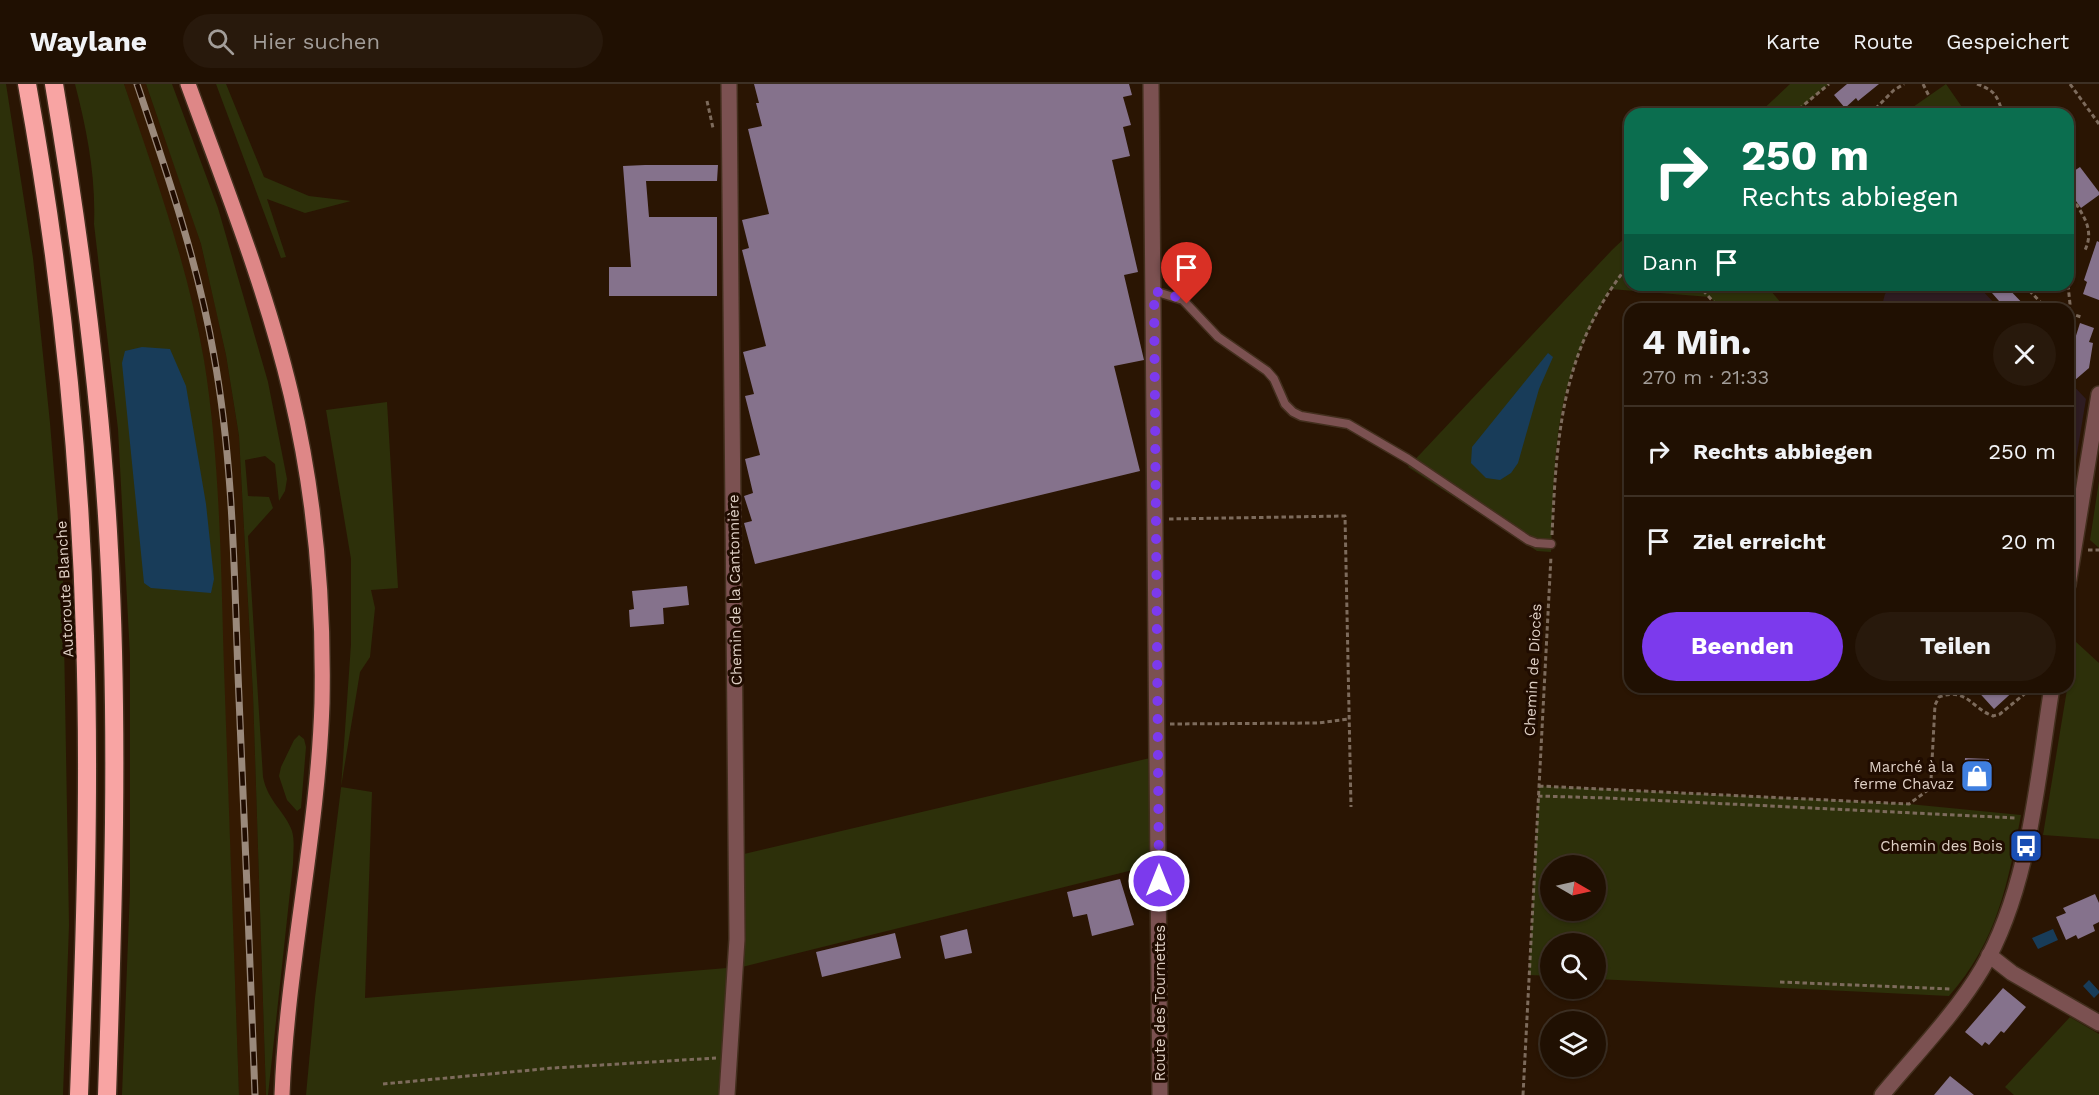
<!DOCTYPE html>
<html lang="de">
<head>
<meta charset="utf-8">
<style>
  :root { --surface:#201002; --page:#28190c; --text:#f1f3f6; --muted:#a29d99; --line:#3d3024; --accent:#7c3aed }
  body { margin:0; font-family:"Work Sans",sans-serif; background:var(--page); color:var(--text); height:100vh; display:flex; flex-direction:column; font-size:22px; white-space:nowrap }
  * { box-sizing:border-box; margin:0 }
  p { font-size:20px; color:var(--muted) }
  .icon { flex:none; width:33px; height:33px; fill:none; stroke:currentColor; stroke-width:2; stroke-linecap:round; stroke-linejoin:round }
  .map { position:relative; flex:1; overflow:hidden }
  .sheet { position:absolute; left:1624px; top:219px; width:450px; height:390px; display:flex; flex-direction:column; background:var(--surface); border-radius:18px; box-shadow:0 2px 4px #0004,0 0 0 2px var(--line) }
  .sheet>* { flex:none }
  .top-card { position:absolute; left:1624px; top:24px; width:450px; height:183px; border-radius:18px; box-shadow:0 2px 4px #0004,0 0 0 2px var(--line); background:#0b6e4f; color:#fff; overflow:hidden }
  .needle { width:39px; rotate:99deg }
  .tools { position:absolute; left:1540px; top:771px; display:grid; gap:12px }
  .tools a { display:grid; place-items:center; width:66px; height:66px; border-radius:50%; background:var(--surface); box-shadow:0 2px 4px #0004,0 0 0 2px var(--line); font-size:30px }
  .pin { position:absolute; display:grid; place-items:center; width:51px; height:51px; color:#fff; margin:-62px -26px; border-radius:50% 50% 50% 0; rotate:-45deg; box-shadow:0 0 6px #0007 }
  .pin .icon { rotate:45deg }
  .me { position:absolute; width:66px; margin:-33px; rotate:0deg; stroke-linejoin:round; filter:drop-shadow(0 0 4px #0008) }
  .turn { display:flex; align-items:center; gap:21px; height:126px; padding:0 18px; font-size:27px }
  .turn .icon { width:78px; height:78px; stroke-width:2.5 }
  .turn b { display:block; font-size:42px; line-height:51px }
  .then { display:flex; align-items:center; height:57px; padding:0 18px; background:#0003; gap:12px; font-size:22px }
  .round { display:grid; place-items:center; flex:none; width:63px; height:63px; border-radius:32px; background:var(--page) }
  .overview { display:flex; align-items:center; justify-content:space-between; height:102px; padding:0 18px }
  h1 { font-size:36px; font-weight:700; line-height:45px }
  .action { display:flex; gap:12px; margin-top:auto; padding:12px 18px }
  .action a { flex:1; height:69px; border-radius:36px; background:var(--accent); color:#fff; font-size:24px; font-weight:700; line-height:69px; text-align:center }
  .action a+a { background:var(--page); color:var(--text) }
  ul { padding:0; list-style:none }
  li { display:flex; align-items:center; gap:18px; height:90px; padding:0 18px; border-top:2px solid var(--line) }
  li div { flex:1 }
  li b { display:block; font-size:22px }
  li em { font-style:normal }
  header { display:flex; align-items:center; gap:36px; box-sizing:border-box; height:84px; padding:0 30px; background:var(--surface); border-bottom:2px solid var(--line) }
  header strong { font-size:28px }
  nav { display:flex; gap:33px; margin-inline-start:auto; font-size:21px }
  .search { width:420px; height:54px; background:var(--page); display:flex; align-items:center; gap:15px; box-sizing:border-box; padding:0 21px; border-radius:33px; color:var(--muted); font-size:22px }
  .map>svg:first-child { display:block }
  .built { fill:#341a02 }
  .industrial { fill:#2e1c21 }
  .green { fill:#2d300a; fill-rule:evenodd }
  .water { fill:#183c59 }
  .building { fill:#85728c }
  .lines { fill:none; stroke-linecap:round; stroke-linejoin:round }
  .service-casing { stroke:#432f1e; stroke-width:11 }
  .minor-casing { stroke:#432f1e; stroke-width:18 }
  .tertiary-casing { stroke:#432f1e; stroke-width:18 }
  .primary-casing { stroke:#432f1e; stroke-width:18 }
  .motorway-casing { stroke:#432f1e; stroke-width:21 }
  .path { stroke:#7d6b5c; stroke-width:3; stroke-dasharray:4.5 3; stroke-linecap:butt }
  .service { stroke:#7b5151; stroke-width:8 }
  .minor { stroke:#7b5151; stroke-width:15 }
  .tertiary { stroke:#7b5151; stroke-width:15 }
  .primary { stroke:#de8787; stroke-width:15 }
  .motorway { stroke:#f8a4a3; stroke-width:18 }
  .rail-casing { stroke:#9a897b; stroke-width:7 }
  .rail { stroke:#200c00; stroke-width:4.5; stroke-dasharray:14; stroke-linecap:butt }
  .route { stroke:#7c3aed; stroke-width:10; stroke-dasharray:0 18 }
  .labels { text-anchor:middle; stroke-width:6; stroke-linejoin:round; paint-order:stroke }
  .street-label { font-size:15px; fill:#dfd0c5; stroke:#200c00 }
  .poi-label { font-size:15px; fill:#dfd0c5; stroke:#200c00; text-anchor:end }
</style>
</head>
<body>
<header>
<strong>Waylane</strong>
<div class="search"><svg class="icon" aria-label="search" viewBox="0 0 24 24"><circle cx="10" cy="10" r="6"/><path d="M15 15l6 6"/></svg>Hier suchen</div>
<nav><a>Karte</a><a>Route</a><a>Gespeichert</a></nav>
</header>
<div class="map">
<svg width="2099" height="1011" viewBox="0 0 2099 1011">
  <rect width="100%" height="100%" fill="#2a1503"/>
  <path class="built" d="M 124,0 L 146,0 L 188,120 L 201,160 L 216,225 L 226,271 L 239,352 L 253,610 L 266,1011 L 239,1011 L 217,417 L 204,278 L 197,241 L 177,162 Z"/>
  <path class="industrial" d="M 1893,201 L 1977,201 L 2000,225 L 1881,225 L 1885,210 Z
    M 2069,297 L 2086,315 L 2069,418 Z"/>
  <path class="green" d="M 0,0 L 6,0 L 33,174 L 50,339 L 63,497 L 69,841 L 63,1011 L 0,1011 Z
    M 75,0 L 124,0 C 155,91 188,182 204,276 C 220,375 221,484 224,584 C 229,727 234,869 239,1011 L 122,1011 L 130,806 L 130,572 L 118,345 L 94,140 C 96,93 87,46 75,0 Z
    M 146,0 L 172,0 L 218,124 L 268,298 L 287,395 L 285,407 L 279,417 L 275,380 L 265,372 L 245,376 L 248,412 L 269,413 L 273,424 L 248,452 L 263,693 C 268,718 285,727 292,747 C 295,758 293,769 293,780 L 268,1011 L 266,1011 L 253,610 L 239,352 L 226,271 L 201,160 Z
    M 216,0 L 226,0 L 264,93 L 309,112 L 351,117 L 305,129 L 267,115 L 286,173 L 281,174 Z
    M 1790,0 L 1829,0 L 1793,30 L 1758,30 Z
    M 1946,0 L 1964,26 L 1959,30 L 1903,30 Z
    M 1630,149 L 1630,201 L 1766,201 L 1786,225 L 1720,225 L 1710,213 L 1610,205 C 1590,240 1573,277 1564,316 C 1553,366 1553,417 1551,468 L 1537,467 L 1408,383 L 1612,166 Z
    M 387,318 L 398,504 L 371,506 L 375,524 L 370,573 L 360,588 L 341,703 L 372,708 L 365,914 L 727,884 L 723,988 L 719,1011 L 306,1011 L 315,914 L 341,704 L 351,560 L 351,475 L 326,326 Z
    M 2099,397 L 2099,464 L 2090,456 Z
    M 2075,557 L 2099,579 L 2099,755 L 2043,751 Z
    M 299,651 L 304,655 L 306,663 L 301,724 L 297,727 L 287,716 L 279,692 L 281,683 L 294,656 Z
    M 1150,674 L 1153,781 L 742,883 L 744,770 Z
    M 1539,702 L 1909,720 L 2021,731 C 2008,799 1997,858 1949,912 L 1596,895 L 1596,860 L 1551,860 L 1551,892 L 1529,891 ZM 1551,782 L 1596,782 L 1596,826 L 1551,826 Z
    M 2070,933 L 2099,950 L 2099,1011 L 2014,1011 L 2005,1003 Z"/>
  <path class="water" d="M 142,263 L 170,265 L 186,302 L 206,420 L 214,495 L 211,509 L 151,504 L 144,499 L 122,279 L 125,267 Z
    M 1548,269 L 1553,273 L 1539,305 L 1518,379 L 1511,389 L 1500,396 L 1486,394 L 1471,379 L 1472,363 Z
    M 2053,845 L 2058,856 L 2038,865 L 2032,854 Z
    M 2089,896 L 2099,907 L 2099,909 L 2094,914 L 2083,902 Z"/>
  <path class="building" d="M 754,0 L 1129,0 L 1132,11 L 1123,13 L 1131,41 L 1123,43 L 1130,72 L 1112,76 L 1138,188 L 1124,191 L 1144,276 L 1114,282 L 1140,387 L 755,480 L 744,439 L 752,437 L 744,412 L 753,409 L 745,375 L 760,371 L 745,312 L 754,310 L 743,268 L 766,262 L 742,166 L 749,164 L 742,136 L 769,130 L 748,45 L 762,42 L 756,19 L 759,19 Z
    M 1847,0 L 1879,0 L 1858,17 L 1856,14 L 1845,24 L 1834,11 Z
    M 645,81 L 718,81 L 717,97 L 646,97 L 649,133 L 717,133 L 717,212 L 609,212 L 609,183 L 631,183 L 623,82 Z
    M 2080,83 L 2099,108 L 2099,111 L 2081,124 L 2068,106 L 2068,91 Z
    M 2097,157 L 2099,158 L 2099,216 L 2083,210 L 2087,198 L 2084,196 Z
    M 1985,201 L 2005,201 L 2028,225 L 2006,225 Z
    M 2080,239 L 2094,244 L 2089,258 L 2093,259 L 2089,284 L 2075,296 L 2068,289 L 2068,277 Z
    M 687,502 L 689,521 L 663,524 L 664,540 L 630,543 L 629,526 L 634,525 L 632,507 Z
    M 1974,603 L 2018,603 L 1994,625 Z
    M 1965,674 L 1989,675 L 1987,705 L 1963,704 Z
    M 1120,795 L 1134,841 L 1092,852 L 1087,830 L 1073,833 L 1067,808 Z
    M 2095,810 L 2099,819 L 2099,838 L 2093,841 L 2095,847 L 2078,855 L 2076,851 L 2066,856 L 2056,833 L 2066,829 L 2063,824 Z
    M 967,845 L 972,869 L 945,875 L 940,852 Z
    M 895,849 L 901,874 L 822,893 L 816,868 Z
    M 2003,904 L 2026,923 L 2004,949 L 2001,947 L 1989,961 L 1985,958 L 1982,962 L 1965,948 Z
    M 1950,992 L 1974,1011 L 1934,1011 Z"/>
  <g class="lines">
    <g class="service-casing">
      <path id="service" d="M 1154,207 L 1183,216 L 1218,253 L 1267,287 L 1274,295 L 1285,320 L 1293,328 L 1301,332 L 1348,340 L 1408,375 L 1528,456 L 1536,459 L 1551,460"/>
    </g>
    <g class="minor-casing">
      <path id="minor" d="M 1151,0 L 1160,1011
        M 1989,871 L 2012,889 L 2099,939
        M 727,1011 L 737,855 L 729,0"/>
    </g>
    <g class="tertiary-casing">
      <path id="tertiary" d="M 2068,501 L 2099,310
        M 1882,1011 C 1915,971 1956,929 1982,885 C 2030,803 2037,696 2052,603"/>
    </g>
    <g class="primary-casing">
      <path id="primary" d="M 188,0 C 225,102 266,204 291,310 C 315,411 324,516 322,619 C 318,750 287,880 282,1011"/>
    </g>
    <g class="motorway-casing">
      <path id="motorway" d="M 27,0 C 60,182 80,367 85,552 C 90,705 85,858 79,1011
        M 54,0 C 80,155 101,309 109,466 C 119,647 113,829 107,1011"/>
    </g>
    <path class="path" d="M 1923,0 L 1929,12
      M 1977,0 C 1996,7 1997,12 2003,30
      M 2070,0 L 2099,40
      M 707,17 L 713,44
      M 1793,30 L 1829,0
      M 1870,30 L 1894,6 L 1904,0
      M 2068,107 C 2080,128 2097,144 2084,168
      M 2068,153 L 2070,160 L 2068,194
      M 1698,201 L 1720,225
      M 2024,201 L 2047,225
      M 2068,201 L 2070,220 L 2068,232
      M 2069,229 L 2081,233
      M 1169,435 L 1345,432 L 1351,723
      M 1552,451 C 1557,346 1562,264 1630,179
      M 2088,466 L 2099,466
      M 1170,640 L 1318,639 L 1348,635
      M 1539,702 L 1909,720 L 1928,706 L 1931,696 L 1935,621 L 1939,613 C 1967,603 1971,624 1993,632 L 2000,630 L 2033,603
      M 1538,712 L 1607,714 L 2016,734
      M 1780,898 L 1951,905
      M 383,1000 L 553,984 L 716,974
      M 1523,1011 L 1551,472"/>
    <use href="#service" class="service"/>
    <use href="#minor" class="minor"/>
    <use href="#tertiary" class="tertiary"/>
    <use href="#primary" class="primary"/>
    <use href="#motorway" class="motorway"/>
    <g class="rail-casing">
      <path id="rail" d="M 137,0 C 167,89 198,179 214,272 C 233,377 234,483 238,590 C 244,730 250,871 255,1011"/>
    </g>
    <use href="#rail" class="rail"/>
  </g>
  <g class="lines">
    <path class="route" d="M 1159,797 L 1154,207 L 1177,213 L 1187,220"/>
  </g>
  <defs>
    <g id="shop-square" transform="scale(1.725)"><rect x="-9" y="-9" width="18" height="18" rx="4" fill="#3f7fe0" stroke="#200c00"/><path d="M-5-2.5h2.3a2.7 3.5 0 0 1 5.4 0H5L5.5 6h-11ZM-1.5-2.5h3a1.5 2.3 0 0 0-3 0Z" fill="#fff"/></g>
    <g id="bus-square" transform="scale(1.725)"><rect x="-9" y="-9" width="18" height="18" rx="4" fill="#1a4fb4" stroke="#200c00"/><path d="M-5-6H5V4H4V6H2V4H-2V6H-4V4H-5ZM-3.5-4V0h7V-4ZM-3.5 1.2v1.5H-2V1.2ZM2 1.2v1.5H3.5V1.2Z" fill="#fff"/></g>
  </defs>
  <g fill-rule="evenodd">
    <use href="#shop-square" x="1977" y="692"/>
    <use href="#bus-square" x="2026" y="762"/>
  </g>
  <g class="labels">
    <g class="street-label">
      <text transform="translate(65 505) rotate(-93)" y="5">Autoroute Blanche</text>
      <text transform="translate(735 506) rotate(-91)" y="5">Chemin de la Cantonnière</text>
      <text transform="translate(1533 586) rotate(-87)" y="5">Chemin de Diocès</text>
      <text transform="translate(1160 919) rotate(-90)" y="5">Route des Tournettes</text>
    </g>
    <g class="poi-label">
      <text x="1954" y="688">Marché à la<tspan x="1954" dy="17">ferme Chavaz</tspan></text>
      <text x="2003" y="767">Chemin des Bois</text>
    </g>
  </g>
</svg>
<div class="tools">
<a><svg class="needle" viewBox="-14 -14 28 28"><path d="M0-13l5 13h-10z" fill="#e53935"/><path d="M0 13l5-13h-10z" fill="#a29d99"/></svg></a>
<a><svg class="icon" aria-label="search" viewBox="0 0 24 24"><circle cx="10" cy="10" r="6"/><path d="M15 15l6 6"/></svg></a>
<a><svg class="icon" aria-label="layers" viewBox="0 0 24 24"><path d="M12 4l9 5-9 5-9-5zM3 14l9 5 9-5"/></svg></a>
</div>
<div class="pin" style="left:1187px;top:220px;background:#d93025"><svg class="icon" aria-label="arrive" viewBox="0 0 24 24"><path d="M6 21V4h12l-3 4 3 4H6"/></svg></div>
<svg class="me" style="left:1159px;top:797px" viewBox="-20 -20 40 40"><circle r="17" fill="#7c3aed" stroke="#fff" stroke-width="3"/><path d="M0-11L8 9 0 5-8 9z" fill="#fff"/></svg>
<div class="top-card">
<div class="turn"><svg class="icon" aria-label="right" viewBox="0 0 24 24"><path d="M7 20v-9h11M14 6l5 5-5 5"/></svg><div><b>250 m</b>Rechts abbiegen</div></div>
<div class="then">Dann<svg class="icon" aria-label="arrive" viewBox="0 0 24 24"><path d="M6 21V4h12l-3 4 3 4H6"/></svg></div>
</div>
<section class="sheet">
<div class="overview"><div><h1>4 Min.</h1><p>270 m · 21:33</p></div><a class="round"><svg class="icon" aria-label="close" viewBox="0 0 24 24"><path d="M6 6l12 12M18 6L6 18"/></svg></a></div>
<ul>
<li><svg class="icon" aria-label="right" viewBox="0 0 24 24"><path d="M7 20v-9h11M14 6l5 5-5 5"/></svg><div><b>Rechts abbiegen</b></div><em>250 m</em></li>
<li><svg class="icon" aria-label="arrive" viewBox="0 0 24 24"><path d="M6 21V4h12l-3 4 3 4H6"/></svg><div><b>Ziel erreicht</b></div><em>20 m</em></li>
</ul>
<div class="action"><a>Beenden</a><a>Teilen</a></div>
</section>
</div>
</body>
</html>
